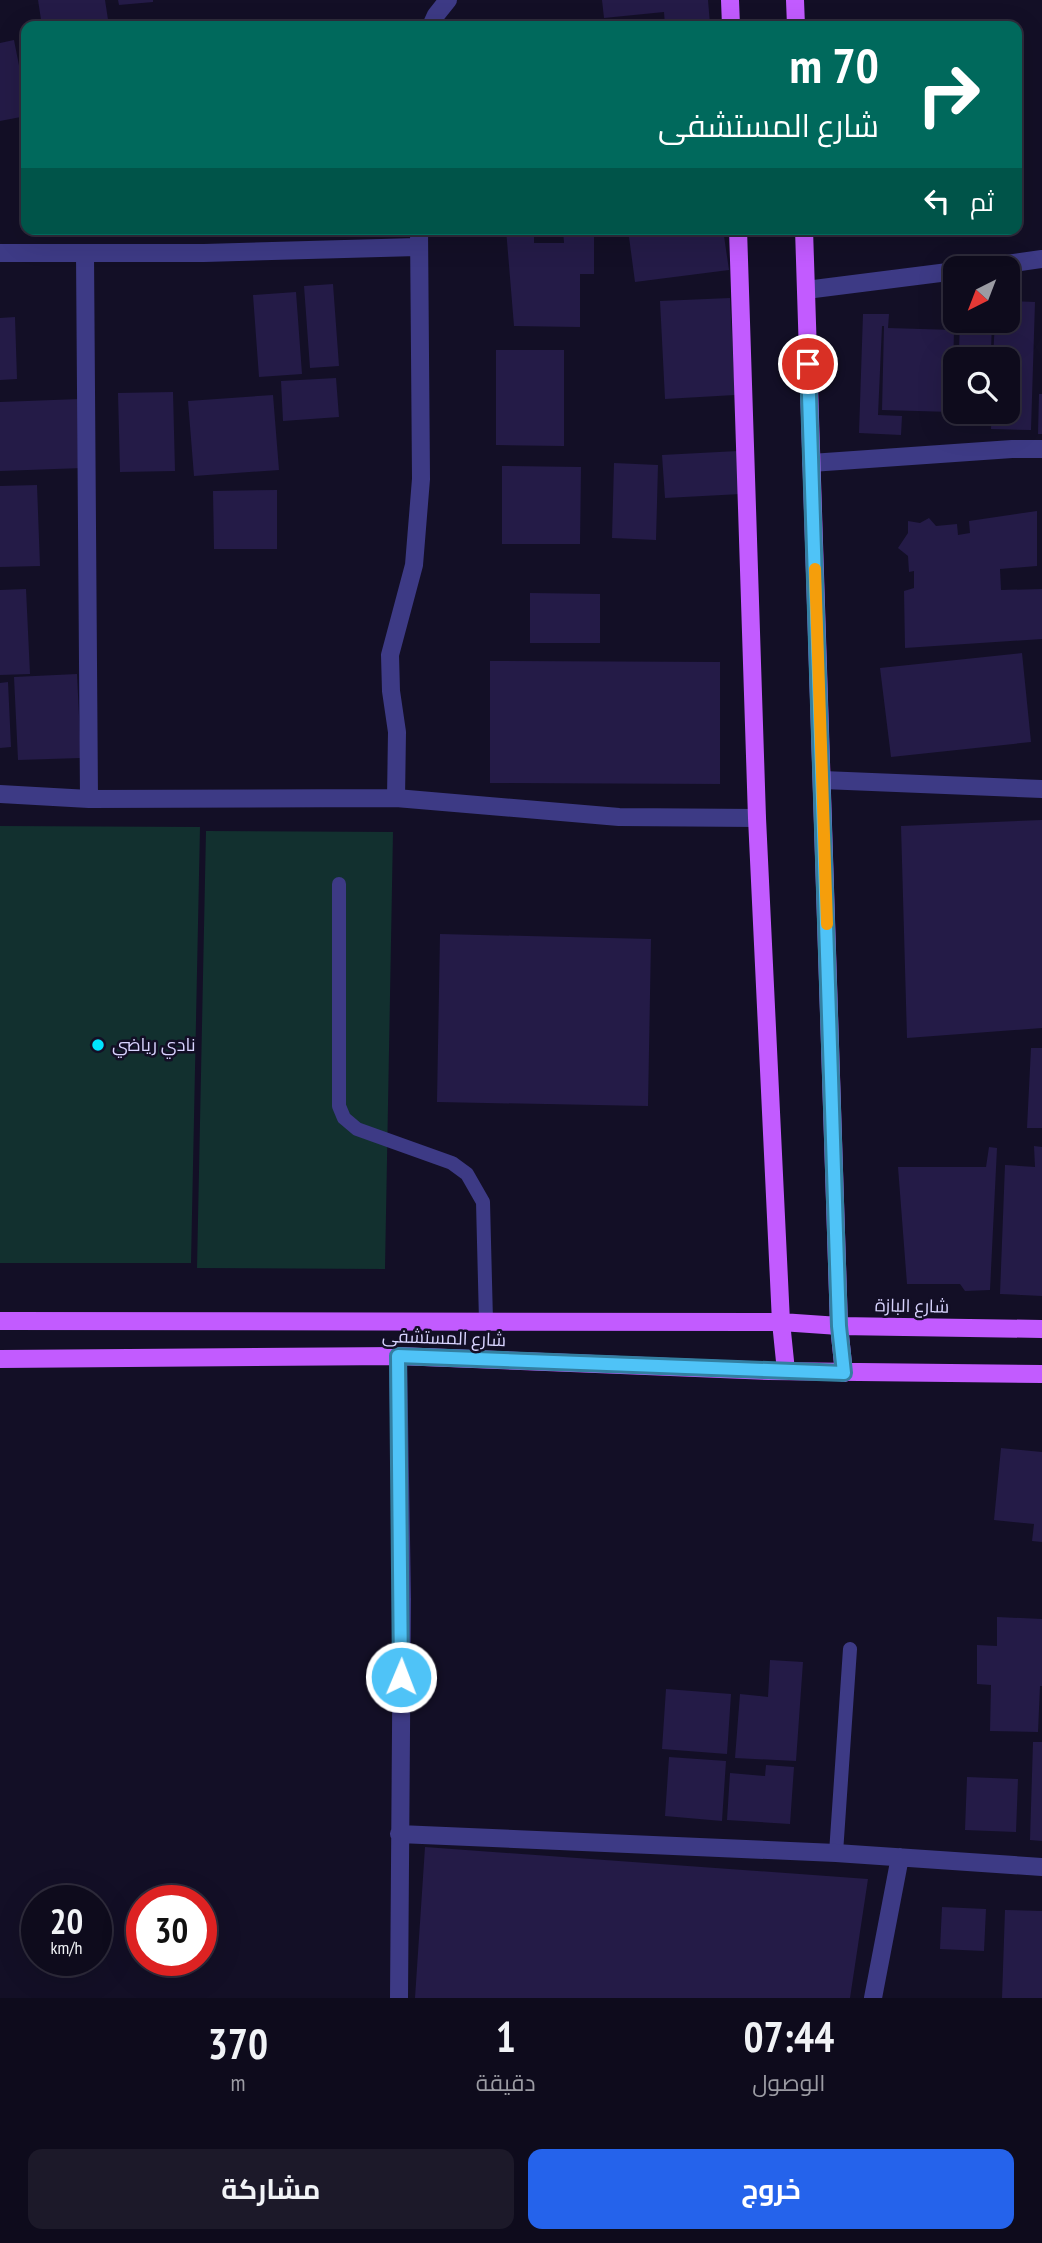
<!DOCTYPE html>
<html lang="ar">
<head>
<meta charset="utf-8">
<style>
  :root { --surface:#0e0b1c; --page:#1c1929; --text:#f1f3f6; --muted:#9b9ba3; --line:#2e2b3b; --accent:#2563eb }
  body { margin:0; font-family:"PT Sans Narrow",Cairo,sans-serif; background:var(--page); color:var(--text); direction:rtl; height:100vh; display:flex; flex-direction:column; font-size:26px; white-space:nowrap }
  * { box-sizing:border-box; margin:0 }
  p { font-size:23px; color:var(--muted) }
  .icon { flex:none; width:38px; height:38px; fill:none; stroke:currentColor; stroke-width:2; stroke-linecap:round; stroke-linejoin:round }
  .map { position:relative; height:1998px; overflow:hidden; direction:ltr }
  .sheet { display:flex; flex-direction:column; background:var(--surface); flex:1 }
  .sheet>* { flex:none }
  .top-card { position:absolute; left:21px; top:21px; width:1001px; height:214px; border-radius:14px; box-shadow:0 7px 28px #0002,0 0 0 2px var(--line); direction:rtl; background:#00695c; color:#fff; overflow:hidden }
  .needle { width:46px; rotate:222deg }
  .controls { position:absolute; left:943px; top:256px; display:grid; gap:14px }
  .controls a { display:grid; place-items:center; width:77px; height:77px; border-radius:14px; background:var(--surface); box-shadow:0 7px 28px #0002,0 0 0 2px var(--line); font-size:35px }
  .speed { position:absolute; left:21px; top:1885px; display:flex; gap:14px; font-size:35px; font-weight:700; text-align:center }
  .speed>* { display:grid; place-content:center; width:91px; height:91px; border-radius:50%; background:var(--surface); box-shadow:0 7px 28px #0002,0 0 0 2px var(--line); line-height:1 }
  .speed small { font-size:18px; font-weight:400 }
  .speed .limit { border:10px solid #d22; background:#fff; color:#111 }
  .pin { position:absolute; display:grid; place-items:center; width:60px; height:60px; color:#fff; margin:-30px; border:4px solid #fff; border-radius:50%; box-shadow:0 2px 7px #0007 }
  .me { position:absolute; width:77px; margin:-38px; rotate:1deg; stroke-linejoin:round; filter:drop-shadow(0 0 5px #0008) }
  .turn { display:flex; align-items:center; gap:24px; height:147px; padding:0 28px; font-size:32px }
  .turn .icon { width:91px; height:91px; stroke-width:2.5 }
  .turn b { display:block; font-size:49px; line-height:60px }
  .then { display:flex; align-items:center; height:66px; padding:0 28px; background:#0003; gap:14px; font-size:26px }
  .eta { display:flex; justify-content:space-evenly; align-items:center; height:119px; text-align:center }
  .eta b { font-size:42px; font-weight:700; line-height:49px }
  .button { display:flex; gap:14px; margin-top:auto; padding:14px 28px }
  .button a { flex:1; height:80px; border-radius:14px; background:var(--accent); color:#fff; font-size:28px; font-weight:700; line-height:80px; text-align:center }
  .button a+a { background:var(--page); color:var(--text) }
  .map>svg:first-child { display:block }
  .green { fill:#12302f }
  .building { fill:#241b47 }
  .lines { fill:none; stroke-linecap:round; stroke-linejoin:round }
  .service { stroke:#3d3a85; stroke-width:14 }
  .minor { stroke:#3d3a85; stroke-width:18 }
  .primary { stroke:#c25bff; stroke-width:18 }
  .route-casing { stroke:#337fa1; stroke-width:18 }
  .route { stroke:#4fc3f7; stroke-width:12 }
  .slow { stroke:#f59e0b; stroke-width:12 }
  .poi-dot { fill:#00e5ff; stroke:#130f26; stroke-width:2.5 }
  .labels { text-anchor:middle; stroke-width:5; stroke-linejoin:round; paint-order:stroke }
  .poi-label { font-size:18px; fill:#d9d4ff; stroke:#130f26; text-anchor:start }
  .street-label { font-size:18px; fill:#d9d4ff; stroke:#130f26 }
</style>
</head>
<body>
<div class="map">
<svg width="1042" height="1998" viewBox="0 0 1042 1998">
  <rect width="100%" height="100%" fill="#130f26"/>
  <path class="green" d="M 0,826 L 200,827 L 191,1263 L 0,1263 Z
    M 206,831 L 393,832 L 385,1269 L 197,1268 Z"/>
  <path class="building" d="M 38,0 L 105,0 L 109,26 L 42,26 Z
    M 118,0 L 153,0 L 153,2 L 119,5 Z
    M 602,0 L 708,0 L 710,24 L 665,26 L 664,12 L 604,18 Z
    M 14,40 L 26,101 L 26,116 L 0,121 L 0,43 Z
    M 506,229 L 534,229 L 534,243 L 564,243 L 563,229 L 594,229 L 594,274 L 580,274 L 580,327 L 514,326 Z
    M 689,229 L 723,229 L 729,270 L 635,282 L 629,237 Z
    M 333,284 L 339,366 L 310,368 L 304,286 Z
    M 296,292 L 302,374 L 259,377 L 253,295 Z
    M 730,298 L 735,395 L 665,399 L 660,301 Z
    M 1008,301 L 1035,302 L 1031,430 L 991,429 L 992,411 L 1008,411 L 1008,359 L 993,359 L 995,320 L 1008,320 Z
    M 863,314 L 889,314 L 888,328 L 954,330 L 952,412 L 882,410 L 884,326 L 882,326 L 878,415 L 902,416 L 901,435 L 859,433 Z
    M 15,317 L 17,379 L 0,380 L 0,318 Z
    M 960,320 L 992,320 L 991,352 L 959,350 Z
    M 496,350 L 564,350 L 564,446 L 496,445 Z
    M 336,378 L 339,417 L 283,421 L 281,381 Z
    M 173,392 L 175,471 L 120,472 L 118,393 Z
    M 1039,394 L 1042,394 L 1042,434 L 1038,434 Z
    M 273,395 L 279,470 L 194,476 L 188,401 Z
    M 80,399 L 83,468 L 0,471 L 0,402 Z
    M 738,451 L 741,494 L 665,498 L 662,455 Z
    M 614,463 L 658,465 L 656,540 L 612,538 Z
    M 502,466 L 581,467 L 580,544 L 502,544 Z
    M 37,485 L 40,566 L 0,567 L 0,486 Z
    M 277,490 L 277,549 L 214,549 L 213,491 Z
    M 1037,511 L 1037,566 L 1000,569 L 1001,590 L 1042,589 L 1042,639 L 905,648 L 904,591 L 914,588 L 914,571 L 909,572 L 908,556 L 898,548 L 908,533 L 908,521 L 920,523 L 929,518 L 936,526 L 957,524 L 958,535 L 970,533 L 969,521 Z
    M 26,589 L 30,674 L 0,675 L 0,590 Z
    M 530,593 L 600,594 L 600,643 L 530,643 Z
    M 1022,653 L 1031,742 L 891,757 L 880,668 Z
    M 490,661 L 720,662 L 720,784 L 490,783 Z
    M 77,674 L 81,758 L 18,760 L 14,677 Z
    M 8,682 L 11,747 L 0,748 L 0,683 Z
    M 1042,820 L 1042,1028 L 907,1038 L 901,826 Z
    M 440,934 L 651,939 L 648,1106 L 437,1102 Z
    M 1031,1048 L 1042,1048 L 1042,1128 L 1027,1128 Z
    M 1034,1146 L 1042,1147 L 1042,1296 L 1000,1294 L 1005,1165 L 1035,1167 Z
    M 989,1147 L 997,1148 L 990,1290 L 965,1291 L 960,1284 L 907,1284 L 898,1167 L 986,1167 Z
    M 1001,1448 L 1042,1452 L 1042,1542 L 1032,1541 L 1034,1524 L 994,1520 Z
    M 997,1617 L 1042,1619 L 1042,1686 L 1040,1686 L 1038,1732 L 990,1731 L 991,1685 L 977,1684 L 977,1645 L 997,1646 Z
    M 770,1660 L 803,1662 L 796,1761 L 735,1758 L 740,1694 L 768,1697 Z
    M 666,1689 L 731,1694 L 727,1754 L 662,1749 Z
    M 1033,1742 L 1042,1742 L 1042,1841 L 1030,1840 Z
    M 669,1757 L 726,1761 L 722,1821 L 665,1816 Z
    M 766,1765 L 794,1767 L 790,1824 L 727,1820 L 730,1773 L 765,1776 Z
    M 967,1777 L 1018,1779 L 1016,1832 L 965,1830 Z
    M 425,1847 L 868,1879 L 850,1998 L 415,1998 Z
    M 942,1907 L 986,1909 L 984,1951 L 940,1949 Z
    M 1005,1910 L 1042,1911 L 1042,1998 L 1002,1998 Z"/>
  <g class="lines">
    <path class="service" d="M 339,884 L 339,1106 L 344,1118 L 357,1129 L 452,1163 L 467,1174 L 483,1202 L 486,1321
      M 836,1853 L 850,1649"/>
    <path class="minor" d="M 431,26 L 436,15 L 448,0
      M 0,253 L 204,253 L 417,247
      M 85,254 L 89,799
      M 978,268 L 1042,259
      M 806,290 L 956,271
      M 811,463 L 1012,449 L 1042,449
      M 823,780 L 1042,789
      M 0,794 L 89,799 L 396,798 L 619,817 L 757,818
      M 396,798 L 397,732 L 391,691 L 390,655 L 414,565 L 421,479 L 419,229
      M 398,1356 L 402,1599 L 399,1998
      M 399,1834 L 836,1853 L 1042,1867
      M 873,1998 L 900,1857"/>
    <path class="primary" d="M 730,0 L 731,26
      M 795,0 L 796,26
      M 738,229 L 757,818 L 781,1322 L 786,1371
      M 804,229 L 839,1326 L 844,1373
      M 0,1321 L 781,1322 L 839,1326 L 1042,1329
      M 0,1359 L 398,1356 L 769,1371 L 1042,1374"/>
  </g>
  <g class="lines">
    <g class="route-casing">
      <path id="route" d="M 401,1677 L 398,1356 L 844,1373 L 839,1326 L 808,364"/>
    </g>
    <use href="#route" class="route"/>
    <path class="slow" d="M 815,569 L 827,924"/>
  </g>
  <circle class="poi-dot" cx="98" cy="1045" r="7"/>
  <g class="labels">
    <g class="poi-label">
      <text x="112" y="1051">نادي رياضي</text>
    </g>
    <g class="street-label">
      <text transform="translate(912 1306) rotate(1)" y="6">شارع البازة</text>
      <text transform="translate(444 1338) rotate(2)" y="6">شارع المستشفى</text>
    </g>
  </g>
</svg>
<div class="controls">
<a><svg class="needle" viewBox="-14 -14 28 28"><path d="M0-13l5 13h-10z" fill="#e53935"/><path d="M0 13l5-13h-10z" fill="#9b9ba3"/></svg></a>
<a><svg class="icon" aria-label="search" viewBox="0 0 24 24"><circle cx="10" cy="10" r="6"/><path d="M15 15l6 6"/></svg></a>
</div>
<div class="speed"><div>20<small>km/h</small></div><div class="limit">30</div></div>
<div class="pin" style="left:808px;top:364px;background:#d93025"><svg class="icon" aria-label="arrive" viewBox="0 0 24 24"><path d="M6 21V4h12l-3 4 3 4H6"/></svg></div>
<svg class="me" style="left:401px;top:1677px" viewBox="-20 -20 40 40"><circle r="17" fill="#4fc3f7" stroke="#fff" stroke-width="3"/><path d="M0-11L8 9 0 5-8 9z" fill="#fff"/></svg>
<div class="top-card">
<div class="turn"><svg class="icon" aria-label="right" viewBox="0 0 24 24"><path d="M7 20v-9h11M14 6l5 5-5 5"/></svg><div><b>70 m</b>شارع المستشفى</div></div>
<div class="then">ثم<svg class="icon" aria-label="left" viewBox="0 0 24 24"><path d="M17 20v-9H6M10 6l-5 5 5 5"/></svg></div>
</div>
</div>
<section class="sheet">
<div class="eta">
<div><b>07:44</b><p>الوصول</p></div>
<div><b>1</b><p>دقيقة</p></div>
<div><b>370</b><p>m</p></div>
</div>
<div class="button"><a>خروج</a><a>مشاركة</a></div>
</section>
</body>
</html>
